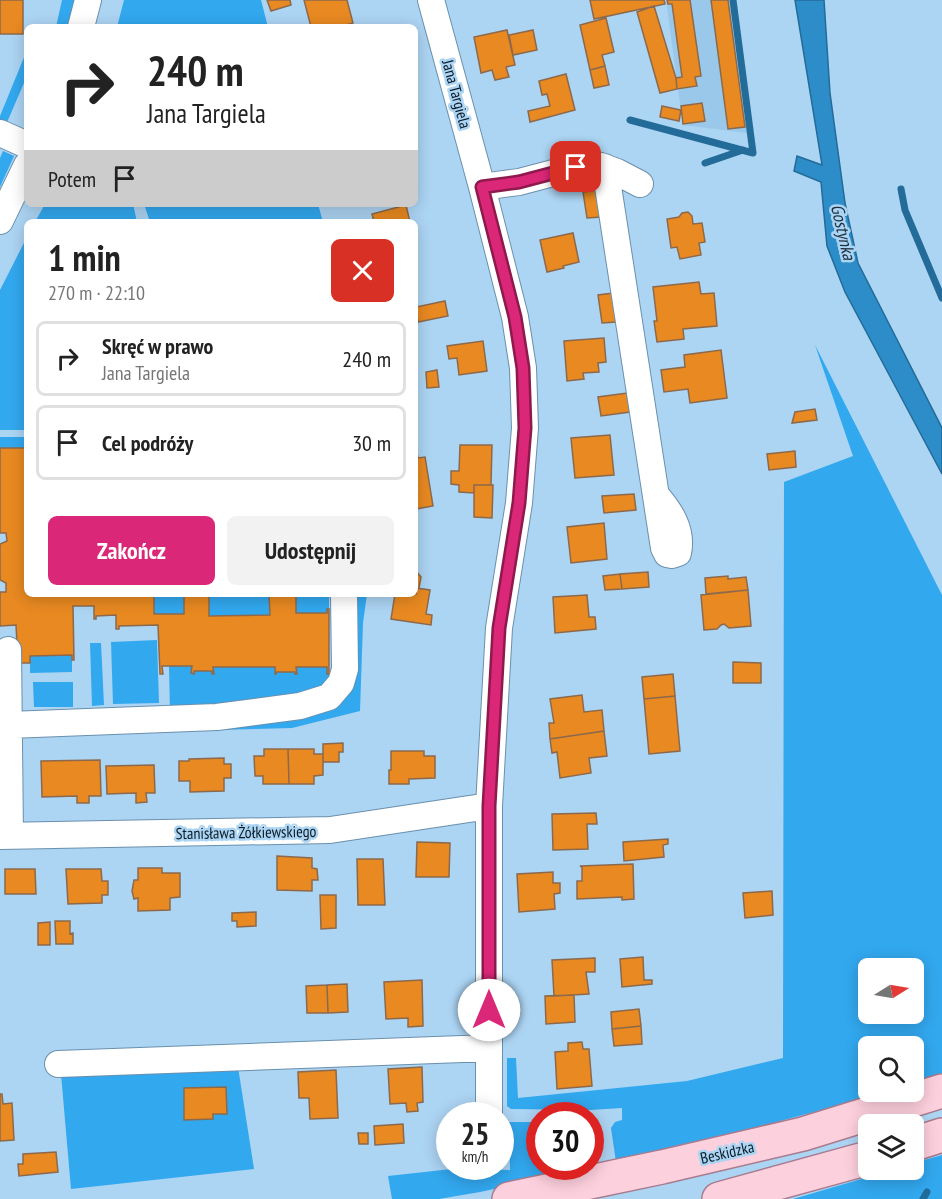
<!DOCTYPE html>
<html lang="pl">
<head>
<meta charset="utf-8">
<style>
  :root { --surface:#fff; --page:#f2f2f2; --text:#222; --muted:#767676; --line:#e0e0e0; --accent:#db2777 }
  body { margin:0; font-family:"PT Sans Narrow",sans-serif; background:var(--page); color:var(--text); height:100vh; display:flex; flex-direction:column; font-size:22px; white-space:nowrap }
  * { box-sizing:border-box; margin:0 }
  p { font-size:20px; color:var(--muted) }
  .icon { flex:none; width:33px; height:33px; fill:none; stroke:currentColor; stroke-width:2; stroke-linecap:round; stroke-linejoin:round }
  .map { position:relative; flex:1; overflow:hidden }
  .details { position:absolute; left:24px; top:219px; width:394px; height:378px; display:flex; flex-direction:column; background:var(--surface); border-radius:9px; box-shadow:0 3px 15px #0003 }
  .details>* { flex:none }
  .top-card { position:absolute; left:24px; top:24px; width:394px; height:183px; border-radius:9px; box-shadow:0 3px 15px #0003; background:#fff; color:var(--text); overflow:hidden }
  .needle { width:39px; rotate:79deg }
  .buttons { position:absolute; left:858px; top:958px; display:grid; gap:12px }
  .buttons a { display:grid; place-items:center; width:66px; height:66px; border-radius:9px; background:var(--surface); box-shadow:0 3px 15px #0003; font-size:30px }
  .speed { position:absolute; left:436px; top:1102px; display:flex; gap:12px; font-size:30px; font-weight:700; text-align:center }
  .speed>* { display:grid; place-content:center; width:78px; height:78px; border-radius:50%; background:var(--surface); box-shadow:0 3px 15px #0003; line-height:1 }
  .speed small { font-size:15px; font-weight:400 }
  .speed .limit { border:9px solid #d22; background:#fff; color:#111 }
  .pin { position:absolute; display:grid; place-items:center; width:51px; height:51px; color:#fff; margin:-26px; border-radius:12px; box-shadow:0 3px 9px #0006 }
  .me { position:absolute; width:66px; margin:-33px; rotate:0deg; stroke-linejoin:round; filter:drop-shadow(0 0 4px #0008) }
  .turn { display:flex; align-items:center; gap:21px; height:126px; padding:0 24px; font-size:27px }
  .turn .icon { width:78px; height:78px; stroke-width:2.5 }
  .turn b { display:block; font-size:42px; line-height:51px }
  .then { display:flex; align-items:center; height:57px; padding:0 24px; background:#0003; gap:12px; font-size:22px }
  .round { display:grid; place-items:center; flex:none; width:63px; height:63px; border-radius:9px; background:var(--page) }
  .summary { display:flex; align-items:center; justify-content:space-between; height:102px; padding:0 24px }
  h1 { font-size:36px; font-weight:800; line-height:45px }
  .action { display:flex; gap:12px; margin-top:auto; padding:12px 24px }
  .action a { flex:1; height:69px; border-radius:9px; background:var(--accent); color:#fff; font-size:24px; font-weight:800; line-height:69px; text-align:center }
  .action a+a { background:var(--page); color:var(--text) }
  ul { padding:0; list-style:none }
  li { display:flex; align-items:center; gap:18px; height:75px; margin:0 12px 9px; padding:0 12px; border:3px solid var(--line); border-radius:9px }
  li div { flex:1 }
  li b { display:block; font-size:22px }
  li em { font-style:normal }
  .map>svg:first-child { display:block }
  .built { fill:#99c8ea }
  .green { fill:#32a8ef; fill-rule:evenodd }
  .water { fill:#2d8dc9; stroke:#236b98; stroke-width:1.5 }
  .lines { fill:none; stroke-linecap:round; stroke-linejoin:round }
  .stream { stroke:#236b98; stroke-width:7 }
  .building { fill:#e88921; stroke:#8c694c; stroke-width:1.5 }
  .minor-casing { stroke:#6a90ad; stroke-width:28 }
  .major-casing { stroke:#a77c8e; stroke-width:36 }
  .minor { stroke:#fff; stroke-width:26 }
  .major { stroke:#fdd0dd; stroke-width:33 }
  .route-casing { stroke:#8e194d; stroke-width:15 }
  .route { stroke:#db2777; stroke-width:10 }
  .labels { text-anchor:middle; stroke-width:5; stroke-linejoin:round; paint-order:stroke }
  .street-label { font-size:16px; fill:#0b1b26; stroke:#acd4f3 }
  .water-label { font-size:18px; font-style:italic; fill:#1b2f3e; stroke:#acd4f3 }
</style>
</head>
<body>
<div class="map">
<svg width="942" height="1199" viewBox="0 0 942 1199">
  <rect width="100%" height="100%" fill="#acd4f3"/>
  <path class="built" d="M 666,0 L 730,0 L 747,133 L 683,125 Z"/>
  <path class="green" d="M 62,0 L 80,0 L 72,27 L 56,27 Z
    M 124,0 L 261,0 L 268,27 L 117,27 Z
    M 27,50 L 27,76 L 5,127 L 0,125 L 0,116 Z
    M 3,151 L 14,156 L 0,187 L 0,158 Z
    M 45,204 L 133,204 L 137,222 L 35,222 Z
    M 144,204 L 318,204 L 323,222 L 150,222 Z
    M 27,237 L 27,430 L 0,430 L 0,290 Z
    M 815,345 L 942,595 L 942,1074 L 914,1083 L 914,1047 L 868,1047 L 868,1092 L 888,1092 L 714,1139 L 616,1162 L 611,1128 L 615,1122 L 622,1120 L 622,1108 L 590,1110 L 511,1109 L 507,1106 L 507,1058 L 516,1058 L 518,1098 L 687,1081 L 783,1058 L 784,482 L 853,456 ZM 868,969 L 914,969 L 914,1014 L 868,1014 Z
    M 0,437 L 27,437 L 27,448 L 0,448 Z
    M 154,594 L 184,594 L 184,614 L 154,614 Z
    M 209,594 L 269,594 L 270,615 L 209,616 Z
    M 296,594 L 329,594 L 329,609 L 327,609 L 327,613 L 296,613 Z
    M 352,594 L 367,594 L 363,623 L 360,711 L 292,728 L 94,733 L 330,704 Z
    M 157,640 L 159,703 L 113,704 L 111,642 Z
    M 90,643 L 101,643 L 104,705 L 92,706 Z
    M 72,655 L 72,672 L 30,673 L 30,656 Z
    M 169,666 L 192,666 L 191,673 L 194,671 L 212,671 L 212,674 L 214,673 L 213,667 L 275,667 L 275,674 L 276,672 L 295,672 L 295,674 L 296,674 L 296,667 L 327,667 L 329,674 L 329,683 L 321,691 L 170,712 Z
    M 33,682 L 73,682 L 73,707 L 34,707 Z
    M 238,1067 L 254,1169 L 71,1189 L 61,1074 Z
    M 501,1122 L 540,1122 L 540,1167 L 590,1168 L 480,1192 L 439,1199 L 392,1199 L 388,1176 L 470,1167 L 475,1169 L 510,1170 L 509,1130 L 501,1128 Z
    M 942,1155 L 942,1199 L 793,1199 L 892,1170 L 914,1170 L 914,1163 Z"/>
  <path class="water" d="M 795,0 L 824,0 L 830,93 L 845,203 L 858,263 L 942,428 L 942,474 L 845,292 L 827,246 L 821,182 L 794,171 L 797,156 L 822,165 Z"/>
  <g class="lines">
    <path class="stream" d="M 630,120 L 753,153 L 733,0
      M 705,163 L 743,150
      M 901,189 L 905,210 L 942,298
      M 923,1199 L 927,1192"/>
  </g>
  <path class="building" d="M 0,0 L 23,0 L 23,34 L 0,34 Z
    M 267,0 L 290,0 L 291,5 L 271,11 Z
    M 304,0 L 347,0 L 353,23 L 340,27 L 311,27 Z
    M 590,0 L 664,0 L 665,4 L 594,19 Z
    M 667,0 L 690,0 L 701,76 L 695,77 L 697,86 L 677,89 L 676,78 L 682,77 L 672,4 L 668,4 Z
    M 711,0 L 728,0 L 745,127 L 728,129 Z
    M 654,6 L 676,78 L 677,89 L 660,93 L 637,12 Z
    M 606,18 L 614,52 L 602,55 L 605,66 L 590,70 L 580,25 Z
    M 507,30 L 515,65 L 506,67 L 509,77 L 495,80 L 492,70 L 481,73 L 474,37 Z
    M 533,30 L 537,50 L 513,55 L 509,35 Z
    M 605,66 L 609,85 L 594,88 L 590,70 Z
    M 566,74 L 575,110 L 530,122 L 528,111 L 550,106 L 547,94 L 542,95 L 539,81 Z
    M 702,103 L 705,121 L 683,124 L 681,106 Z
    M 662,106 L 681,110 L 679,121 L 660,117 Z
    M 597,190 L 601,217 L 587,218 L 583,192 Z
    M 406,205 L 410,222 L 374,222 L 372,214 Z
    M 688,212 L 692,216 L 693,224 L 702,223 L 705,242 L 699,243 L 701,255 L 680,259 L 677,247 L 671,248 L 667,219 L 679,217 L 682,213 Z
    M 573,233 L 579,262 L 563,266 L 564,268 L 547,272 L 540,240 Z
    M 699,282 L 701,294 L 714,293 L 717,326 L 683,329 L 684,339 L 657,342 L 654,321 L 657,321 L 653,287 Z
    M 613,293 L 616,322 L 602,323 L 598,295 Z
    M 445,301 L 448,316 L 418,322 L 416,307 Z
    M 604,338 L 606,362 L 598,363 L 599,372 L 583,373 L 584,379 L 567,381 L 564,341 Z
    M 483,341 L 487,371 L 459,375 L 457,358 L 449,359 L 447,346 Z
    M 721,350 L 727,398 L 690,403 L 688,389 L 664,392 L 661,370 L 685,367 L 684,355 Z
    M 437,370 L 439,387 L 427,388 L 426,372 Z
    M 627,393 L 630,412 L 601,416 L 598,397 Z
    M 815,409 L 817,420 L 792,423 L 795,412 Z
    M 610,435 L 614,475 L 575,478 L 571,438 Z
    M 460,445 L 492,445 L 491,485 L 474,485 L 474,493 L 459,492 L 459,485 L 451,484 L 451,471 L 459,471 Z
    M 0,448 L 27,448 L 27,594 L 154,594 L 154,614 L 184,614 L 184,594 L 209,594 L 209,616 L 270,615 L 269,594 L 296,594 L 296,613 L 327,613 L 327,609 L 329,609 L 329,674 L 327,674 L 327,667 L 296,667 L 297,674 L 295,674 L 295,672 L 276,672 L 276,674 L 275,674 L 275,667 L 213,667 L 214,674 L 212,674 L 212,671 L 194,671 L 194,674 L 191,673 L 192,666 L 162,666 L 163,674 L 160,674 L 158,625 L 119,626 L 119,629 L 116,629 L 116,615 L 96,616 L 96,619 L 94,619 L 94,606 L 73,606 L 74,660 L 72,660 L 72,655 L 30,656 L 30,663 L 18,663 L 16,625 L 0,626 L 0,592 L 6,592 L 6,583 L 0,580 L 0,544 L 7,541 L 6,533 L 0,533 Z
    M 416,448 L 418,458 L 425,457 L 433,506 L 416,509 Z
    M 795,451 L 796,467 L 769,470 L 767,454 Z
    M 474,485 L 493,485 L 492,518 L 474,517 Z
    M 634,494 L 636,510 L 604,513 L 602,496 Z
    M 604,523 L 607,559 L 571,563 L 567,527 Z
    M 416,571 L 421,577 L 419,588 L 416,588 Z
    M 648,572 L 649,587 L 622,589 L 620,574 Z
    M 620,574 L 622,589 L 605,590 L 603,576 Z
    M 728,576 L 728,579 L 746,577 L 748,590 L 706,594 L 705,578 Z
    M 416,588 L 430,590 L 426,614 L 432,615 L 431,625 L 391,619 L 395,594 L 416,594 Z
    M 748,590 L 751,626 L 729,628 L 724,624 L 721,625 L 717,629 L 704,630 L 701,595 Z
    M 587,595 L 589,617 L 595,617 L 596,629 L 555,633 L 553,597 Z
    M 733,662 L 761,663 L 761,683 L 733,683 Z
    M 673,674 L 675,696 L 644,699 L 642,677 Z
    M 582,695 L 584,712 L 602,710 L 604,731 L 550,739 L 549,723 L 554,723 L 550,699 Z
    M 675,696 L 680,751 L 649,754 L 644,699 Z
    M 604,731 L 607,756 L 589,758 L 591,773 L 560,778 L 557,752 L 552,753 L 550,739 Z
    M 343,743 L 343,752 L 339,752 L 339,762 L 323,762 L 323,744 Z
    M 264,749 L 288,749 L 289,784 L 263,784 L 263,776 L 255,776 L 254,756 L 264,756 Z
    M 288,749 L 314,749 L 314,754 L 323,754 L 323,775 L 314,776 L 314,784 L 289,784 Z
    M 391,751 L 424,751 L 424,756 L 435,756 L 435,778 L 409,779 L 409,784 L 389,784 L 389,770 L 391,770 Z
    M 224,758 L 224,764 L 231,764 L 231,778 L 224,778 L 224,791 L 190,792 L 190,781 L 179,781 L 179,761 L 189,761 L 189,759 Z
    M 100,760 L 101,796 L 89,796 L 89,803 L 77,803 L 77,796 L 42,797 L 41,761 Z
    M 154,765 L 155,793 L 146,793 L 147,802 L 136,803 L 136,793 L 107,794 L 106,766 Z
    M 596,813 L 597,824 L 587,824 L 588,849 L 553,850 L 552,814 Z
    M 668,839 L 668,844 L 663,845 L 664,857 L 624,861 L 623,842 Z
    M 417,842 L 450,843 L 449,877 L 416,877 Z
    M 277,856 L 312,858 L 312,868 L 317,869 L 318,880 L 312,880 L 312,891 L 277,890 Z
    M 357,859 L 383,859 L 385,905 L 358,905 Z
    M 633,864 L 634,899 L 622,900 L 622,897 L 577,899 L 577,881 L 582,881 L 582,867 L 580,866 Z
    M 138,868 L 162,868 L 162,873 L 180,873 L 180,897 L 170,898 L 170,910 L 138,911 L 138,898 L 134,899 L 132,891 L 134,880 L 138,880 Z
    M 5,869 L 35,869 L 36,894 L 5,894 Z
    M 66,869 L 101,869 L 102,881 L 108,881 L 108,895 L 102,895 L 102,903 L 68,904 Z
    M 553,872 L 553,883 L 560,883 L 560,893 L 554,894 L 555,909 L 519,912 L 517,874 Z
    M 772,891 L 773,915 L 745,918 L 743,893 Z
    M 320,895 L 336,895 L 336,928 L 321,929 Z
    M 256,912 L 256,926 L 237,927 L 237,921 L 232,921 L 232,913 Z
    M 55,921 L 70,921 L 70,934 L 73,933 L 73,944 L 56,944 Z
    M 50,922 L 50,945 L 38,945 L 38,923 Z
    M 643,957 L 644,980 L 652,980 L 652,984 L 622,987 L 620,959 Z
    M 595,958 L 595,972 L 586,972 L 589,994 L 554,996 L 552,960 Z
    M 422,980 L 423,1026 L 408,1027 L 408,1018 L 386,1019 L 384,982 Z
    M 347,984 L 348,1012 L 328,1013 L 327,985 Z
    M 327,985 L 328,1013 L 307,1013 L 306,986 Z
    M 574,995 L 575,1022 L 546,1024 L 545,996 Z
    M 639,1009 L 641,1026 L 612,1029 L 611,1012 Z
    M 641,1026 L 642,1044 L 614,1046 L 612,1029 Z
    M 582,1042 L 583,1049 L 589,1049 L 592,1086 L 557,1089 L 555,1052 L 568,1051 L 568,1043 Z
    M 422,1067 L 423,1102 L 417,1103 L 418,1111 L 407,1112 L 406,1103 L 390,1104 L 388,1069 Z
    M 336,1070 L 338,1118 L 310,1119 L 309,1098 L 299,1098 L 298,1072 Z
    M 226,1087 L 227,1114 L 213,1114 L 213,1119 L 184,1120 L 184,1088 Z
    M 0,1094 L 2,1094 L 3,1104 L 12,1103 L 14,1140 L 0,1141 Z
    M 403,1124 L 404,1143 L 375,1145 L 374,1126 Z
    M 358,1133 L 368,1133 L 368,1144 L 359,1144 Z
    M 56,1152 L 58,1172 L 19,1176 L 18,1164 L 23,1164 L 23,1154 Z"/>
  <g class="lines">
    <g class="minor-casing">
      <path id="minor" d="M 431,0 L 482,187 L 515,317 L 523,368 L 525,428 L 519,503 L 499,628 L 489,806 L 489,1116
        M 81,27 L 88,0
        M 0,133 L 27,145
        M 605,167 L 664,548 L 667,554 L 672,555 L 678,553 C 683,530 670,511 656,495
        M 482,187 L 519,182 L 576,167 L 601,166 L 617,172 L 640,184
        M 0,221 L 27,165
        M 8,650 L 10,836
        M 9,725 L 217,717 L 300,706 L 329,697 L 341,683 L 345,669 L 344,594
        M 0,836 L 330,830 L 489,806
        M 58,1064 L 489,1048"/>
    </g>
    <g class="major-casing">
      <path id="major" d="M 914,1144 L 942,1135
        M 509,1199 L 662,1167 L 803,1134 L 942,1091
        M 719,1199 L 868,1158"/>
    </g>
    <use href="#minor" class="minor"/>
    <use href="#major" class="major"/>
  </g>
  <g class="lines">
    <g class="route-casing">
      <path id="route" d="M 489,1010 L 489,806 L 499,628 L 519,503 L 525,428 L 523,368 L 515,317 L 482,187 L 519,182 L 576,167"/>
    </g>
    <use href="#route" class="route"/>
  </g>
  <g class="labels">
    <g class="street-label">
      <text transform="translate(457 94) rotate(75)" y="6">Jana Targiela</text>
      <text transform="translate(246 832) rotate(-1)" y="6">Stanisława Żółkiewskiego</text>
      <text transform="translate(727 1152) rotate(-13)" y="6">Beskidzka</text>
    </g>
    <g class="water-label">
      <text transform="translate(843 232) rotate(77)" y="6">Gostynka</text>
    </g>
  </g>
</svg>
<div class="buttons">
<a><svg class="needle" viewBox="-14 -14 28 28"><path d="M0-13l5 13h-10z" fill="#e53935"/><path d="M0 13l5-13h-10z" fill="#767676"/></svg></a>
<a><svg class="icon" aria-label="search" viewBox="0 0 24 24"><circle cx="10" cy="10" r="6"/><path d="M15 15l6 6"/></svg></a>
<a><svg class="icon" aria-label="layers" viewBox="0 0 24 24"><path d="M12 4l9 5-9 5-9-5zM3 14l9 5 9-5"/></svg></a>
</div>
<div class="speed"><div>25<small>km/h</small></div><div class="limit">30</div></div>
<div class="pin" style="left:576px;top:167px;background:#d93025"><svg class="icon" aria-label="arrive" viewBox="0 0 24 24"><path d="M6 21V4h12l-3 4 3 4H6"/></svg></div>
<svg class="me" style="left:489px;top:1010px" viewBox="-20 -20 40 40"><circle r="19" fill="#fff"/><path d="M0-13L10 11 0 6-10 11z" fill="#db2777"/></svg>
<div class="top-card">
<div class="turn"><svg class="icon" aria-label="right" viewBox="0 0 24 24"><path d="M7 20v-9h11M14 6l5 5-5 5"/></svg><div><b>240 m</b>Jana Targiela</div></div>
<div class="then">Potem<svg class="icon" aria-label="arrive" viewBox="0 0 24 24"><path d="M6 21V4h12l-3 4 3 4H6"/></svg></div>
</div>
<section class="details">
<div class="summary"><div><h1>1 min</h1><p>270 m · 22:10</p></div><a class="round" style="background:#d93025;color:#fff"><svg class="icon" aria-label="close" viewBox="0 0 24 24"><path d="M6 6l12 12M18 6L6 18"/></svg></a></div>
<ul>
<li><svg class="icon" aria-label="right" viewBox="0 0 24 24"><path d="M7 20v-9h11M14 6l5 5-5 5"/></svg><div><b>Skręć w prawo</b><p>Jana Targiela</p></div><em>240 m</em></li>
<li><svg class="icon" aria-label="arrive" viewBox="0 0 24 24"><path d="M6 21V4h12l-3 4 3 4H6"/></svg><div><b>Cel podróży</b></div><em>30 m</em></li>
</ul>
<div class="action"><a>Zakończ</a><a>Udostępnij</a></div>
</section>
</div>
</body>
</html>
